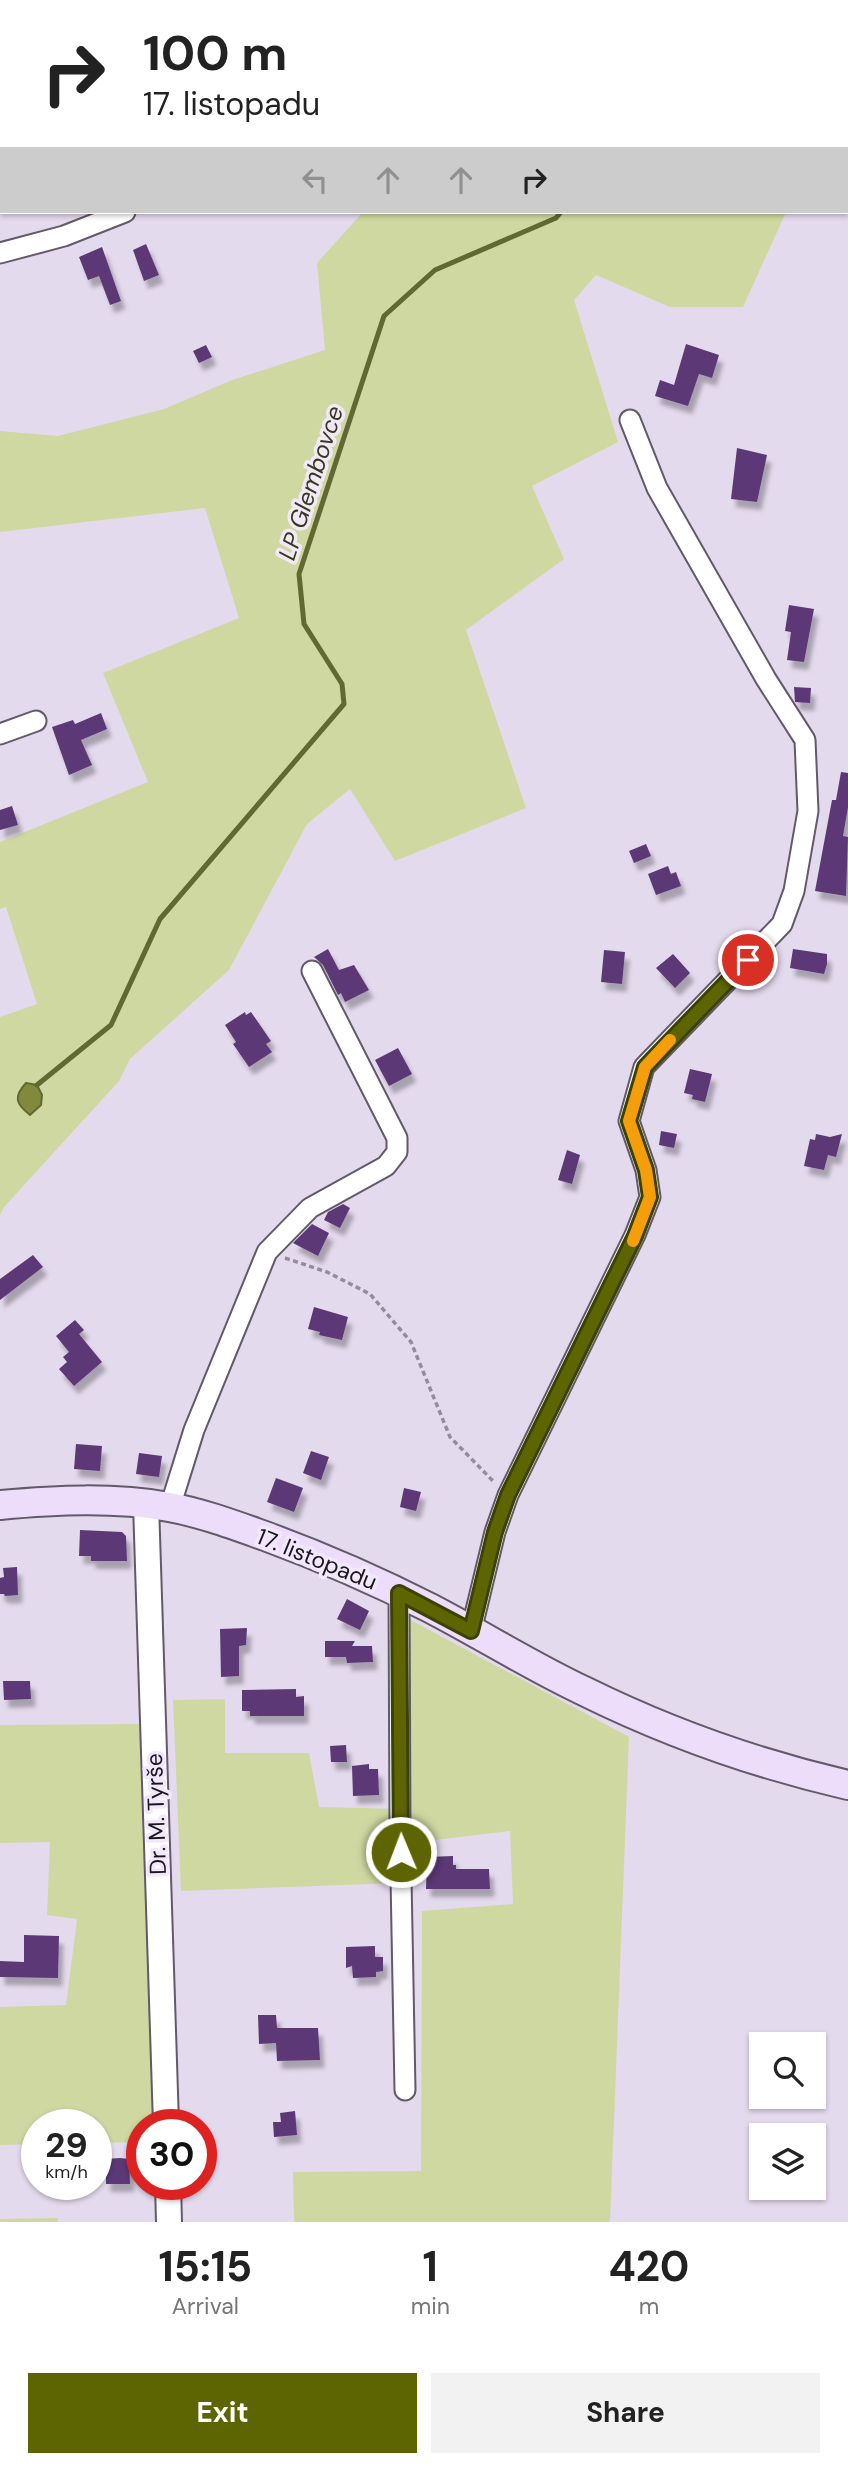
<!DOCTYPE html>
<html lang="en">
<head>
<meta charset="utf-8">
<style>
  :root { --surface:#fff; --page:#f2f2f2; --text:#222; --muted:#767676; --accent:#5d6503 }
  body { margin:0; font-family:"DM Sans",sans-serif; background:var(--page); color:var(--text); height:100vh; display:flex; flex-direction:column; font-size:26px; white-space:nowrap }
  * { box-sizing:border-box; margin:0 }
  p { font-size:23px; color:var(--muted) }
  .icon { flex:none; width:38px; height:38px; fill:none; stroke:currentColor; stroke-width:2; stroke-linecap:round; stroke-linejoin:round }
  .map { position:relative; height:2222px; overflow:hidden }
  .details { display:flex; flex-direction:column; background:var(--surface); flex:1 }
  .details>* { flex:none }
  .banner { position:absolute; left:0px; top:0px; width:849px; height:214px; box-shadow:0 2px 5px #0004; background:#fff; color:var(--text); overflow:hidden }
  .buttons { position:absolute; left:749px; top:2032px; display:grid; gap:14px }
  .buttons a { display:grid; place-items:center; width:77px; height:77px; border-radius:0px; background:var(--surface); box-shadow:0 2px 5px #0004; font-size:35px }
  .speed { position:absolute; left:21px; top:2109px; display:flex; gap:14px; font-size:35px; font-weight:700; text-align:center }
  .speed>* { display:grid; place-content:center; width:91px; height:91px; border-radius:50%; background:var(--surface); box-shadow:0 2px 5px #0004; line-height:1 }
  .speed small { font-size:18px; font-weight:400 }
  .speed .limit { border:10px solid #d22; background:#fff; color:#111 }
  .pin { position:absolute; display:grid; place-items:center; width:60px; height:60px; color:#fff; margin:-30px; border:4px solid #fff; border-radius:50%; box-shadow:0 2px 7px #0007 }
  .me { position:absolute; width:77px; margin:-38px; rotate:359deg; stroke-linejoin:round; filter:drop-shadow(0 0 5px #0008) }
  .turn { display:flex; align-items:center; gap:24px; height:147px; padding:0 28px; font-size:32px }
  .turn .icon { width:91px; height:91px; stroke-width:2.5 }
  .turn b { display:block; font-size:49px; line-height:60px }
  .lanes { display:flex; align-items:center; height:66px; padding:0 28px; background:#0003; justify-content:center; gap:35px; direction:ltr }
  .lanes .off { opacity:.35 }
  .eta { display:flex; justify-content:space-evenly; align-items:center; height:119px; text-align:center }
  .eta b { font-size:42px; font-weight:700; line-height:49px }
  .primary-button { display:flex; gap:14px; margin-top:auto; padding:14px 28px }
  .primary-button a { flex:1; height:80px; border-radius:0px; background:var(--accent); color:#fff; font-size:28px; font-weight:700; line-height:80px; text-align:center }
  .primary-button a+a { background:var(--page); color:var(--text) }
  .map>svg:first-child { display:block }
  .green { fill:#cfd8a1 }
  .water { fill:#818a3a; stroke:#626832; stroke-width:2 }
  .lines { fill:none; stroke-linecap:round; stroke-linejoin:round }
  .stream { stroke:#626832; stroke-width:5 }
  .building { fill:#5c3976; filter:url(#shadow) }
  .minor-casing { stroke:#625969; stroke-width:23 }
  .tertiary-casing { stroke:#625969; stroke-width:28 }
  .secondary-casing { stroke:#625969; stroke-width:32 }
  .path { stroke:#938c9a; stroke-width:3.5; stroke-dasharray:5 3.5; stroke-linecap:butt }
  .minor { stroke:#fff; stroke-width:19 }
  .tertiary { stroke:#fff; stroke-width:24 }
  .secondary { stroke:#eedcfb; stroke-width:28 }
  .route-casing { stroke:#3c4202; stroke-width:18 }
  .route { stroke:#5d6503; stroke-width:12 }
  .slow { stroke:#f59e0b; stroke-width:12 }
  .labels { text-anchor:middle; stroke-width:7; stroke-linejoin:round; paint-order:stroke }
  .street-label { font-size:23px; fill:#1b171e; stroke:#f2e8fb }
  .water-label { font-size:24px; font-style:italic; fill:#363b18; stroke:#f2e8fb }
</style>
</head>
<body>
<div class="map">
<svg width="848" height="2222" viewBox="0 0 848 2222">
  <defs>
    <filter id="shadow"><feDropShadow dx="4.5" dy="8" stdDeviation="2" flood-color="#0004"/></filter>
  </defs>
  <rect width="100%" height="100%" fill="#e4daed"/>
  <path class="green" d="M 363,212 L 786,212 L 743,307 L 670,307 L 596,275 L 574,300 L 618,442 L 532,486 L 564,559 L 466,630 L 526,808 L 395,861 L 350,789 L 307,824 L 229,970 L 130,1059 L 119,1081 L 4,1207 L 0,1215 L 0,1017 L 37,1004 L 6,907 L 0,909 L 0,842 L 148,782 L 103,673 L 239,618 L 205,508 L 0,532 L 0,431 L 58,436 L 164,409 L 232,380 L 325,350 L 317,263 Z
    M 409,1619 L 629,1737 L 610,2222 L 294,2222 L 293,2172 L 421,2171 L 422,1911 L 513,1904 L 510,1831 L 400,1844 L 399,1883 L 181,1891 L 173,1700 L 225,1699 L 225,1753 L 309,1753 L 319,1807 L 400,1809 Z
    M 142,1724 L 156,2124 L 142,2124 L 142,2142 L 96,2143 L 96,2124 L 37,2124 L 37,2144 L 0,2145 L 0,2007 L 66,2005 L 77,1919 L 47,1915 L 50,1842 L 0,1843 L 0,1725 Z
    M 58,2218 L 58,2222 L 0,2222 L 0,2219 Z"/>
  <path class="water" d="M 26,1083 L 37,1085 L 42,1095 L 41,1105 L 30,1115 C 16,1104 13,1097 26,1083 Z"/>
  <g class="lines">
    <path class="stream" d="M 770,2 L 772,0
      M 37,1085 L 111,1025 L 160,919 L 344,704 L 342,684 L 304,624 L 299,574 L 384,316 L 435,270 L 556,218 L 561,212"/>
  </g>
  <path class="building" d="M 146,244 L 159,275 L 144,281 L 133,250 Z
    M 102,247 L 121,301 L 110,305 L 99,276 L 88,280 L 79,257 Z
    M 686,344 L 719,355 L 712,378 L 699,374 L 688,406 L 655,396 L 660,380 L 674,385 Z
    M 206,345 L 212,357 L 199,363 L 193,351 Z
    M 737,448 L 767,455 L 757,502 L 731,499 Z
    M 789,605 L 814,609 L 804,662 L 787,660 L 791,632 L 785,631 Z
    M 794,687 L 811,688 L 810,703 L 795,702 Z
    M 101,713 L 107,729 L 81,740 L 92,765 L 69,775 L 52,727 L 73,720 L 75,724 Z
    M 841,772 L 848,773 L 848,807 L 843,836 L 848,837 L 846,896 L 815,891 L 832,800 L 836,800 Z
    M 12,806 L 18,825 L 0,830 L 0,810 Z
    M 646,844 L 651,856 L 634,863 L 629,851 Z
    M 668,866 L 671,874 L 676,872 L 681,886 L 656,895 L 648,874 Z
    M 328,949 L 339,970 L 354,965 L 369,990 L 345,1002 L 341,993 L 338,995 L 323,965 L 314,957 Z
    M 793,949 L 827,954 L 827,964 L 824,974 L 790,968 Z
    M 604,950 L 625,952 L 622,984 L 601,982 Z
    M 673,954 L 690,973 L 675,988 L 656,968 Z
    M 245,1012 L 246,1015 L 251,1012 L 271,1041 L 266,1044 L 272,1052 L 249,1067 L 233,1044 L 236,1042 L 225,1025 Z
    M 398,1048 L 412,1074 L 389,1086 L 375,1060 Z
    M 690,1069 L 712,1074 L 705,1102 L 692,1099 L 693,1095 L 684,1093 Z
    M 661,1131 L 677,1134 L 674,1148 L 659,1145 Z
    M 816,1134 L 830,1137 L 842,1134 L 836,1157 L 828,1155 L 824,1170 L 804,1166 L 810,1139 L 815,1140 Z
    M 567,1150 L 580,1155 L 572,1184 L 558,1180 Z
    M 343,1204 L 350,1208 L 340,1228 L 324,1220 L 328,1212 Z
    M 312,1224 L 329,1233 L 318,1256 L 293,1243 Z
    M 33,1255 L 43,1267 L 0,1300 L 0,1279 Z
    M 314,1307 L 348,1317 L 342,1340 L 319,1335 L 320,1332 L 308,1329 Z
    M 75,1320 L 84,1330 L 79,1334 L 102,1362 L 74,1386 L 59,1369 L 67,1362 L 63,1357 L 69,1352 L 56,1336 Z
    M 76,1444 L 102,1446 L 100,1471 L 74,1469 Z
    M 311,1451 L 329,1457 L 321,1480 L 303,1473 Z
    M 139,1453 L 162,1456 L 159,1477 L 136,1474 Z
    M 276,1478 L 303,1488 L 294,1512 L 267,1502 Z
    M 404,1488 L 421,1492 L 416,1511 L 400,1507 Z
    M 80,1530 L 122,1532 L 126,1536 L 127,1561 L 91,1561 L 91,1556 L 79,1556 Z
    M 17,1567 L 18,1595 L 5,1596 L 4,1594 L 0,1594 L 0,1578 L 4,1577 L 3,1568 Z
    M 347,1599 L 369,1611 L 360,1630 L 337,1619 Z
    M 247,1628 L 246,1645 L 239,1646 L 239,1676 L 221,1677 L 220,1629 Z
    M 325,1641 L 355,1641 L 352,1646 L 372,1646 L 373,1662 L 347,1663 L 346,1657 L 325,1657 Z
    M 3,1681 L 30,1681 L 31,1699 L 4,1700 Z
    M 296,1689 L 296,1697 L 304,1696 L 304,1716 L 250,1716 L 250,1711 L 242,1711 L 242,1690 Z
    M 346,1745 L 347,1762 L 331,1762 L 330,1746 Z
    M 369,1764 L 369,1769 L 378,1769 L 379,1795 L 353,1796 L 352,1766 Z
    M 453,1856 L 453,1865 L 456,1865 L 456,1869 L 489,1869 L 490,1889 L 426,1889 L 427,1857 Z
    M 24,1935 L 59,1936 L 58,1978 L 0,1977 L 0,1961 L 24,1962 Z
    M 375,1946 L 375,1957 L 383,1957 L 383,1971 L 376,1972 L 376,1977 L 353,1978 L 352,1966 L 346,1968 L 346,1947 Z
    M 258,2015 L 276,2015 L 277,2028 L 318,2028 L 320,2060 L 277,2061 L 276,2043 L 259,2044 Z
    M 295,2111 L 297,2135 L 274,2137 L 273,2122 L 281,2122 L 280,2113 Z
    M 120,2158 L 129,2159 L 130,2184 L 106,2184 L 106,2159 Z"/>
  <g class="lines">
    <g class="minor-casing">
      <path id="minor" d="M 469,2 L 471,0
        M 0,253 L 64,236 L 125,212
        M 0,734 L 36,721
        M 170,1507 L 194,1430 L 267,1252 L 310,1208 L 386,1166 L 397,1152 L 397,1138 L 312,971
        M 399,1593 L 400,1825 L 405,2090
        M 471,1631 L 495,1532 L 508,1495 L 635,1235 L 650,1197 L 646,1170 L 629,1121 L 644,1067 L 782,924 L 794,891 L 808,811 L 805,740 L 766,679 L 657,488 L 630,420"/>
    </g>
    <g class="tertiary-casing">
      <path id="tertiary" d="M 146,1504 L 166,2124
        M 168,2184 L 169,2222"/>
    </g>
    <g class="secondary-casing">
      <path id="secondary" d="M 0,1505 C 56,1500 114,1497 169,1507 C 202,1513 234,1525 265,1536 C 322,1557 377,1581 430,1608 C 482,1635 531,1666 584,1691 C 667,1732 757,1764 848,1785"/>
    </g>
    <path class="path" d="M 285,1258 L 327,1272 L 370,1294 L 411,1342 L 450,1437 L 494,1482"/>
    <use href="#minor" class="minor"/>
    <use href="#tertiary" class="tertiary"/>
    <use href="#secondary" class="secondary"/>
  </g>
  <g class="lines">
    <g class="route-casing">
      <path id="route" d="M 401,1852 L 399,1593 L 471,1631 L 495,1532 L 508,1495 L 635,1236 L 650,1197 L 646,1170 L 629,1121 L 645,1067 L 748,960"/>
    </g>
    <use href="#route" class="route"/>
    <path class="slow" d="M 633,1241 L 650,1197 L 646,1170 L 629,1121 L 645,1067 L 670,1040"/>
  </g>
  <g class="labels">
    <g class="street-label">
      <text transform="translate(317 1559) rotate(22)" y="8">17. listopadu</text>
      <text transform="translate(156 1814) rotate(-92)" y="8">Dr. M. Tyrše</text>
    </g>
    <g class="water-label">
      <text transform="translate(311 483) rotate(-72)" y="8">LP Glembovce</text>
    </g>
  </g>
</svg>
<div class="buttons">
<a><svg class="icon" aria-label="search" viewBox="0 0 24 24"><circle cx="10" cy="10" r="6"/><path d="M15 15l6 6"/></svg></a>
<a><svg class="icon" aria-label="layers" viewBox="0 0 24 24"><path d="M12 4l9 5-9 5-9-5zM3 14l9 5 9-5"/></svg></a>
</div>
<div class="speed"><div>29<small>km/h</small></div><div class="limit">30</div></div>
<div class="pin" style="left:748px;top:960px;background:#d93025"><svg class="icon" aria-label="arrive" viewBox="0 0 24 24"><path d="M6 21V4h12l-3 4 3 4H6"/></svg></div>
<svg class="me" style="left:401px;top:1852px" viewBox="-20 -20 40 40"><circle r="17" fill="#5d6503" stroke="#fff" stroke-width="3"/><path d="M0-11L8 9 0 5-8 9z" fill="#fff"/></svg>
<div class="banner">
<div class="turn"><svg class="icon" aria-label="right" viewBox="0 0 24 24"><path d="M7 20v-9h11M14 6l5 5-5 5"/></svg><div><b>100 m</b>17. listopadu</div></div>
<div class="lanes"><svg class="icon off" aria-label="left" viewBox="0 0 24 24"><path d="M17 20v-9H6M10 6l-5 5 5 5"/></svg><svg class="icon off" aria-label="ahead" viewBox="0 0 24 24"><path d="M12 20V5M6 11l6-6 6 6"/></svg><svg class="icon off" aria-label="ahead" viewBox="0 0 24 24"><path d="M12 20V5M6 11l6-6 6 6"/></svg><svg class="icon" aria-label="right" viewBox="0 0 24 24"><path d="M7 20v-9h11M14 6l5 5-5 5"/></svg></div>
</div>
</div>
<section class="details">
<div class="eta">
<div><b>15:15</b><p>Arrival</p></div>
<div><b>1</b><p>min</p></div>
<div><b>420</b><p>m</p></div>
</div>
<div class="primary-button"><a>Exit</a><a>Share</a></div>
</section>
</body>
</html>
